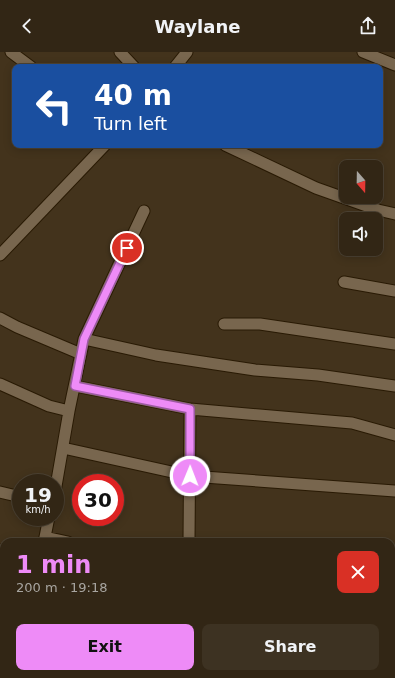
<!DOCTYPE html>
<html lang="en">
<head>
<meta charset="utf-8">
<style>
  :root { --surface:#322615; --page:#3d3222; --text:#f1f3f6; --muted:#a8a5a0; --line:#4d4334; --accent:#ee8bf7 }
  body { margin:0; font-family:"DejaVu Sans",sans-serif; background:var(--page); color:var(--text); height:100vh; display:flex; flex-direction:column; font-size:15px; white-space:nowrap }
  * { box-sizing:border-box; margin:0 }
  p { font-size:13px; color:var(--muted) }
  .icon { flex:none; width:22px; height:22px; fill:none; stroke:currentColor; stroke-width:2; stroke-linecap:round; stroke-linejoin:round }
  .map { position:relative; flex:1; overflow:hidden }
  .details { position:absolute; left:0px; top:486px; width:395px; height:140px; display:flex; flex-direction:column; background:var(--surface); border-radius:12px 12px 0 0; box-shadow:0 2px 10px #0003,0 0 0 1px var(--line) }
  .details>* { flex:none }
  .guide { position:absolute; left:12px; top:12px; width:371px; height:84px; border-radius:8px; box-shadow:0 2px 10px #0003,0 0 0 1px var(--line); background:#1a4fa0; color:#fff; overflow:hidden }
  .needle { width:26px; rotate:160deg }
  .tools { position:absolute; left:339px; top:108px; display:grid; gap:8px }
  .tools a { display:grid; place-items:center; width:44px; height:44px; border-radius:8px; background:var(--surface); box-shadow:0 2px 10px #0003,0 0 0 1px var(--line); font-size:20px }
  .speed { position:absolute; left:12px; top:422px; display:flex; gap:8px; font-size:20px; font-weight:700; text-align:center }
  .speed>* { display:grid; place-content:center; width:52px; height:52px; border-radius:50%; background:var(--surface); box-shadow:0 2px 10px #0003,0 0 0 1px var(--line); line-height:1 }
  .speed small { font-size:10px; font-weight:400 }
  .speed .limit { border:6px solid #d22; background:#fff; color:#111 }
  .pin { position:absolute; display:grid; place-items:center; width:34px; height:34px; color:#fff; margin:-17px; border:2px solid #fff; border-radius:50%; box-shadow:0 1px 4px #0007 }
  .me { position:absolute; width:44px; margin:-22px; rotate:1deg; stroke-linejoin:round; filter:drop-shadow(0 0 3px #0008) }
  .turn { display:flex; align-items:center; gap:14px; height:84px; padding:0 16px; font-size:18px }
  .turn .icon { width:52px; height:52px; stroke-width:2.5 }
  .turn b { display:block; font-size:28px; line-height:34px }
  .round { display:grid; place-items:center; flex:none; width:42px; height:42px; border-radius:8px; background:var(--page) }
  .head { display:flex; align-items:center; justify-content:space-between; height:68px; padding:0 16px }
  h1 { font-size:24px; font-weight:600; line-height:30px; color:var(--accent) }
  .cta { display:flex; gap:8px; margin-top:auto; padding:8px 16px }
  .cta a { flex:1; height:46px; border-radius:8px; background:var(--accent); color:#111; font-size:16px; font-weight:600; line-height:46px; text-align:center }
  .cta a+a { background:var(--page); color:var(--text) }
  header { display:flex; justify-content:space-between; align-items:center; height:52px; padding:0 16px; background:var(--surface); font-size:18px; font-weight:600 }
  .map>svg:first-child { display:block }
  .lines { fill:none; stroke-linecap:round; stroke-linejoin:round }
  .stream { stroke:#101f34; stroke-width:3.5 }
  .minor-casing { stroke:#291a04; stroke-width:13 }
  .major-casing { stroke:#291a04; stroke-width:14 }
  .minor { stroke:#78664e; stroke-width:11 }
  .major { stroke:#c17156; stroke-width:12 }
  .route-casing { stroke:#9b5aa1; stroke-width:10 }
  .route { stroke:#ee8bf7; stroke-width:7 }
</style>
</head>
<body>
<header><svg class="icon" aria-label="back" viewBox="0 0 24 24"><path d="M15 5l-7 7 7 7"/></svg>Waylane<svg class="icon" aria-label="share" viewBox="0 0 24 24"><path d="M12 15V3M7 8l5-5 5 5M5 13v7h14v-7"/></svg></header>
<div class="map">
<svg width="395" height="626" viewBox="0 0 395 626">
  <rect width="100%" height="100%" fill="#43331c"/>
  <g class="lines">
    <path class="stream" d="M 391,581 L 395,581
      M 0,607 L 4,606
      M 69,622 L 74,626"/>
    <g class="minor-casing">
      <path id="minor" d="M 11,0 L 31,15
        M 120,0 L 134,15
        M 363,0 L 395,13
        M 175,15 L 187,0
        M 225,93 L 316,136 L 378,158 L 395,162
        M 0,203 L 105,93
        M 344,230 L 395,239
        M 0,266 L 17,275 L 81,302
        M 224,272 L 260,272 L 395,292
        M 84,287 L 156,303 L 255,318 L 318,323 L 395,334
        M 0,332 L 49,354 L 69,359
        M 75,334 L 190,357 L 352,371 L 395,383
        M 63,396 L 190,424 L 395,439
        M 0,440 L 21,445
        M 55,440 L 69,359 L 84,287 L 144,159
        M 45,485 L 68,490
        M 44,490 L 49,465
        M 189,490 L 190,357
        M 0,498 L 4,499
        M 391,514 L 395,514
        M 391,568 L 395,568
        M 0,593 L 4,593
        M 17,626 L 18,622
        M 188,626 L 188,622"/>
    </g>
    <g class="major-casing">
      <path id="major" d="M 391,616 L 395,615
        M 209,626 L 278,622"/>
    </g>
    <use href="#minor" class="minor"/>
    <use href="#major" class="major"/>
  </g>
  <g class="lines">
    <g class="route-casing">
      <path id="route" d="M 127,196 L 84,287 L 75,334 L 190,357 L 190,424"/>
    </g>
    <use href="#route" class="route"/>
  </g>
</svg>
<div class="tools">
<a><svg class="needle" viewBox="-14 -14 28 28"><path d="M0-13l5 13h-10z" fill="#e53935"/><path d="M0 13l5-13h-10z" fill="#a8a5a0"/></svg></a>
<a><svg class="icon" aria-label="sound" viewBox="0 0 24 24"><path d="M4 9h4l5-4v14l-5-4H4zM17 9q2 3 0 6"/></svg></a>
</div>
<div class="speed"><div>19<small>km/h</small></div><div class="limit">30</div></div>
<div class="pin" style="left:127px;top:196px;background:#d93025"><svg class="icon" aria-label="arrive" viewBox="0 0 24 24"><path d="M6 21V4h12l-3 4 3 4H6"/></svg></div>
<svg class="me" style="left:190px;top:424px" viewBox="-20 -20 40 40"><circle r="17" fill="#ee8bf7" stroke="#fff" stroke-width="3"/><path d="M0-11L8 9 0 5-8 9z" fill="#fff"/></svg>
<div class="guide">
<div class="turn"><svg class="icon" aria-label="left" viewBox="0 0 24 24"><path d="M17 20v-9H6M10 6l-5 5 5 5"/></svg><div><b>40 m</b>Turn left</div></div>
</div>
<section class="details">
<div class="head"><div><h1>1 min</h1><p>200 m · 19:18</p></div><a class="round" style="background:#d93025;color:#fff"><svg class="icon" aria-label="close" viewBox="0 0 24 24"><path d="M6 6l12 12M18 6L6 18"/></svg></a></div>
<div class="cta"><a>Exit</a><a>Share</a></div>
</section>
</div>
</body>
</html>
